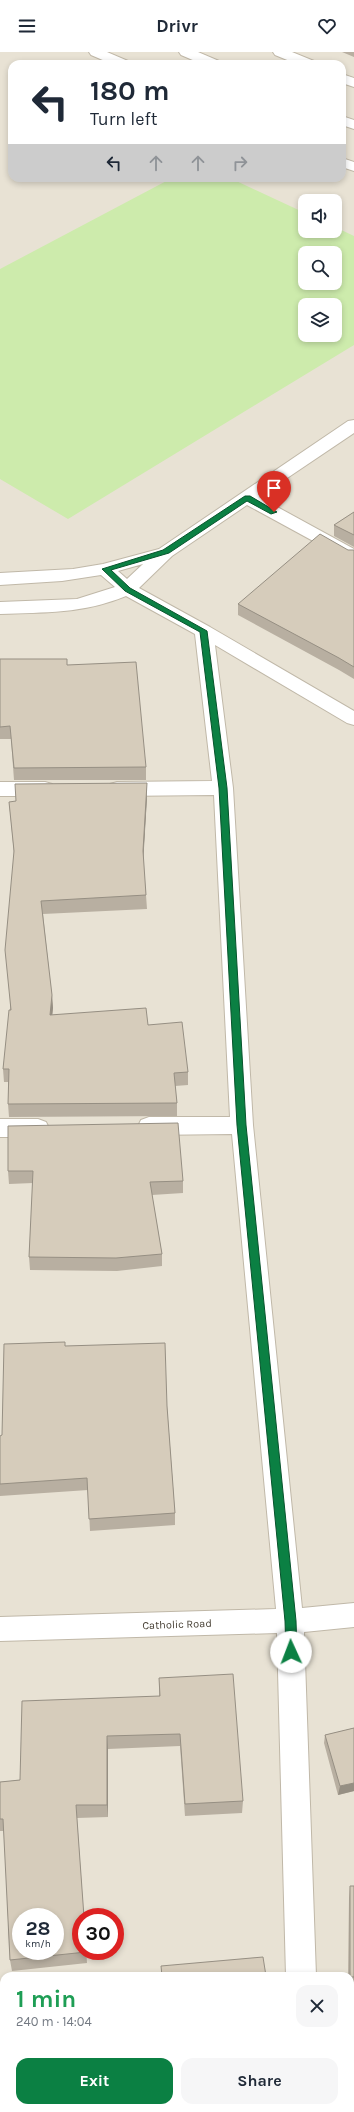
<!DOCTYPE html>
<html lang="en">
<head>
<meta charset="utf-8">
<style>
  :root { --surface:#fff; --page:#f6f6f7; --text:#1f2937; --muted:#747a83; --accent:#0b8043 }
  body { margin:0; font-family:Karla,sans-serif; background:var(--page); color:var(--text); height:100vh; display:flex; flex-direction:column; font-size:15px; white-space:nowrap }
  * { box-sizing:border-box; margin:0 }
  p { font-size:13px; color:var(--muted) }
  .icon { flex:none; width:22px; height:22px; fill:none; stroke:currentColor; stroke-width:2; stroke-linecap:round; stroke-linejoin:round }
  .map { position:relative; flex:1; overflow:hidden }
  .sheet { position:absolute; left:0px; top:1920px; width:354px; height:140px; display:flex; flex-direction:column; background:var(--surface); border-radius:12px 12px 0 0; box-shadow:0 2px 6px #0003 }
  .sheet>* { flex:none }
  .guide { position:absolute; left:8px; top:8px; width:338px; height:122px; border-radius:12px; box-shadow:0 2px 6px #0003; background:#fff; color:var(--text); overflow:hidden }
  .fabs { position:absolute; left:298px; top:142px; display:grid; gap:8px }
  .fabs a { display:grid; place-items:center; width:44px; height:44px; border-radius:8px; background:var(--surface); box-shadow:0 2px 6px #0003; font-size:20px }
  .speed { position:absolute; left:12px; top:1856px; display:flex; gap:8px; font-size:20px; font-weight:700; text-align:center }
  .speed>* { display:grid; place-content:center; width:52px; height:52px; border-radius:50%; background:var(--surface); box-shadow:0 2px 6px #0003; line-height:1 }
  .speed small { font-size:10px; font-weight:400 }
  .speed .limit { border:6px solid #d22; background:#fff; color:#111 }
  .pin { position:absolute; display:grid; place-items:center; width:34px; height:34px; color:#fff; margin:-41px -17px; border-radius:50% 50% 50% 0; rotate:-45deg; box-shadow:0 0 4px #0007 }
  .pin .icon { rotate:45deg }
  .me { position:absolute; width:44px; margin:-22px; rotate:358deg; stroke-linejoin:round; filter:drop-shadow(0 0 3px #0008) }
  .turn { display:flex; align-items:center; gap:14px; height:84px; padding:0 16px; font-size:18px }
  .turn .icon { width:52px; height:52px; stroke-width:2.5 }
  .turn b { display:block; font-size:28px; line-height:34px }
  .lanes { display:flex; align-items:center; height:38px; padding:0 16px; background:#0003; justify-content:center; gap:20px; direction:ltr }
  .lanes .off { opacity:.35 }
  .round { display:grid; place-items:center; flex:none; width:42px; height:42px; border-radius:12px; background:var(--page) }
  .overview { display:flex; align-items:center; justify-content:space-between; height:68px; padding:0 16px }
  h1 { font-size:24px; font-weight:700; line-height:30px; color:#1e9e55 }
  .action { display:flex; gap:8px; margin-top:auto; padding:8px 16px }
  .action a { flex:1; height:46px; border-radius:12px; background:var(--accent); color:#fff; font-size:16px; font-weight:700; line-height:46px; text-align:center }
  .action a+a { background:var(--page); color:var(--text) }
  header { display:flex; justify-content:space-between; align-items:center; height:52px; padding:0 16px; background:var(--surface); font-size:18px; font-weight:700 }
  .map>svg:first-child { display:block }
  .residential { fill:#e8e2d4; fill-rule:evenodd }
  .green { fill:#cdebac; fill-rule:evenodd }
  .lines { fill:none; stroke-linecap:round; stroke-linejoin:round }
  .minor-casing { stroke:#c0b8a8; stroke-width:2 }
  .path { stroke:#c3b598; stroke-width:3; stroke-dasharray:2.5 2.5; stroke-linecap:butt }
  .minor { fill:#fff; fill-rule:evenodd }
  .wall { fill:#b8afa1 }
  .shaded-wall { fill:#968f83 }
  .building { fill:#d6ccbb; stroke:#968f83; fill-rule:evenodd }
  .route { fill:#0b8043; stroke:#07532c }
  .labels { text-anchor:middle; stroke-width:4; stroke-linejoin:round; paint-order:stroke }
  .street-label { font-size:11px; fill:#474035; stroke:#fff }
</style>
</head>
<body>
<header><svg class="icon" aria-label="menu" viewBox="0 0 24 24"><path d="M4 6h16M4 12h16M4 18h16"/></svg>Drivr<svg class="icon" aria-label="heart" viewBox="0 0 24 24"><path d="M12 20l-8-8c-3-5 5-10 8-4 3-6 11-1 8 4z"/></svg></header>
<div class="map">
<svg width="354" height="2060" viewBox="0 0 354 2060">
  <rect width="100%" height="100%" fill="#f4f0e6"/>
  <path class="residential" d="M 0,0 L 354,0 L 354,2060 L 0,2060 ZM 12,12 L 342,12 L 342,126 L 12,126 ZM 305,149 L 335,149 L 335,179 L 305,179 ZM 305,201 L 335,201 L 335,231 L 305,231 ZM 305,253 L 335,253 L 335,283 L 305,283 ZM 21,1865 L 55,1865 L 55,1899 L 21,1899 ZM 81,1865 L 115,1865 L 115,1899 L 81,1899 ZM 4,1924 L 350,1924 L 350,2056 L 4,2056 Z"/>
  <path class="green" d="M 172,126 L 230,126 L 305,161 L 305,179 L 335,179 L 335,175 L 354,184 L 354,293 L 68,467 L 0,427 L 0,217 ZM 305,201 L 335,201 L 335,231 L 305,231 ZM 305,253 L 335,253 L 335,283 L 305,283 Z"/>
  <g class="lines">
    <g class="minor-casing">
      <path id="minor" d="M 89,0 L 107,0 L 128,9 L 130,12 L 112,12 L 91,3 Z
        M 179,0 L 198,0 L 219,9 L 221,12 L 202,12 L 181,3 Z
        M 273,0 L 292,0 L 314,9 L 316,12 L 297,12 L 275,3 Z
        M 342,22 L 354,26 L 354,35 L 342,31 Z
        M 342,64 L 354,68 L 354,77 L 342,73 Z
        M 342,106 L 354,110 L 354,119 L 342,115 Z
        M 354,368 L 354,381 L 259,445 L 354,497 L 354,509 L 348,508 L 247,453 L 172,504 L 139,536 L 210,575 L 354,659 L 354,673 L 347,671 L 215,593 L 233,736 L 253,1073 L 302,1556 L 354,1551 L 354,1575 L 304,1580 L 316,1924 L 286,1924 L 277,1581 L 0,1589 L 0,1565 L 276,1557 L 232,1082 L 149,1083 L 141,1080 L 138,1074 L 141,1068 L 149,1065 L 230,1065 L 214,743 L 117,744 L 110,742 L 107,737 L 110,732 L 117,730 L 212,729 L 195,582 L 126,544 C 82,562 46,560 0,562 L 0,550 L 77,547 L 115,535 L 101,523 L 62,529 L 0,533 L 0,521 L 73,517 L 103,512 L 159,497 L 348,369 ZM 143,512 L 127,527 L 118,519 Z
        M 0,730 L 45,730 L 52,732 L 55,737 L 52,742 L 45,744 L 0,744 Z
        M 0,1067 L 38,1067 L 46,1070 L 49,1076 L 46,1082 L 38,1085 L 0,1085 Z
        M 290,2056 L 320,2056 L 320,2060 L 290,2060 Z"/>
    </g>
    <path class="path" d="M 0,2049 L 4,2049
      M 48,2056 L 76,2060"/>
    <use href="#minor" class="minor"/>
  </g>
  <path class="wall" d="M 342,0 L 354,0 L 354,5 Z
    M 354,460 L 354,495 L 334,484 L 334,473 Z
    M 348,498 L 354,498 L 354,627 L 339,618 L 238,563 L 238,552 Z
    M 0,607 L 67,607 L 67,613 L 146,715 L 146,728 L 14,728 L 11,687 L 0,687 Z
    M 147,745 L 143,807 L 146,843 L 147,857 L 43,862 L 53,956 L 52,963 L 148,973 L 188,1020 L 188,1033 L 175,1034 L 177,1051 L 177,1064 L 9,1065 L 8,1052 L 8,1030 L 4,1030 L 3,1017 L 10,958 L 14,802 L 9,750 Z
    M 8,1074 L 183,1129 L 183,1141 L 152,1143 L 162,1202 L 162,1214 L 117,1219 L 30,1218 L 29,1205 L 33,1131 L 9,1132 L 8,1119 Z
    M 65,1294 L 167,1354 L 175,1461 L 175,1473 L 90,1479 L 88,1438 L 0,1444 L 0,1384 L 2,1383 Z
    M 159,1626 L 243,1749 L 242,1761 L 185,1764 L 180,1694 L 108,1697 L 108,1765 L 77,1766 L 87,1911 L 12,1919 L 10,1908 L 4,1779 L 0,1779 L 0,1730 L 20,1728 L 159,1644 Z
    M 354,1676 L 354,1739 L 338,1743 L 324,1691 L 325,1683 Z
    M 350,1834 L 354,1834 L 354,1937 L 350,1936 L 350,1924 L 348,1924 L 349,1846 Z
    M 182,2056 L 261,2056 L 254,2057 L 254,2060 L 183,2060 Z"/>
  <path class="shaded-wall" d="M 147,731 L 147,745 L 143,813 L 143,799 Z
    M 52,943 L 53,956 L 51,976 L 50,963 Z
    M 107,1684 L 108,1697 L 108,1765 L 107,1753 Z
    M 354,1731 L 354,1739 L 338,1743 L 340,1734 Z"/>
  <path class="building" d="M 354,460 L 354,483 L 334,473 Z
    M 320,482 L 348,498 L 354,498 L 354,615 L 339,606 L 238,552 Z
    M 0,607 L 67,607 L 67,613 L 136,610 L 146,715 L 14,716 L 10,674 L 0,675 Z
    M 147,731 L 143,799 L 146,843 L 41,849 L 52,943 L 50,963 L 146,956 L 148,973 L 182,970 L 188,1020 L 174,1021 L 177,1051 L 8,1052 L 9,1017 L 3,1017 L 9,958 L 11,958 L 5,898 L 14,799 L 9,750 L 16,749 L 15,732 Z
    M 178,1071 L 183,1129 L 150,1130 L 162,1202 L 116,1206 L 29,1205 L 33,1119 L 8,1119 L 8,1074 Z
    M 65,1290 L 65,1294 L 165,1291 L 167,1354 L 175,1461 L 89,1467 L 87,1426 L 0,1432 L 0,1384 L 2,1383 L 4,1292 Z
    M 233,1622 L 243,1749 L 185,1752 L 180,1682 L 107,1684 L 107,1753 L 76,1753 L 84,1865 L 81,1865 L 81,1899 L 86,1899 L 86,1900 L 10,1908 L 3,1767 L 0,1767 L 0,1730 L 20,1728 L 22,1649 L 160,1644 L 159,1626 ZM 21,1865 L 55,1865 L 55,1899 L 21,1899 Z
    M 354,1676 L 354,1731 L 340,1734 L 325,1683 Z
    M 350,1834 L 354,1834 L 354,1925 L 350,1925 Z
    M 263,1905 L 266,1924 L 162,1924 L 161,1914 Z
    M 184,2056 L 253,2056 L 254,2060 L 188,2060 L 188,2057 L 184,2057 Z"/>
  <path class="route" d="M 245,444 L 250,444 L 277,460 L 271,462 L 247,449 L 169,501 L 111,518 L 130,536 L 207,579 L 227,736 L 246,1073 L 296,1569 L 297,1600 L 295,1603 L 291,1605 L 287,1603 L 286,1600 L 285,1569 L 237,1073 L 219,736 L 200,580 L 125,539 L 102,517 L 163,498 Z"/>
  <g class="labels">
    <g class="street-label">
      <text transform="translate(177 1572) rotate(-2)" y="4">Catholic Road</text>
    </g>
  </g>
</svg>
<div class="fabs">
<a><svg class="icon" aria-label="sound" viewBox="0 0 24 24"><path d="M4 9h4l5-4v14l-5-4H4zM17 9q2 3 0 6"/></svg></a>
<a><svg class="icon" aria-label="search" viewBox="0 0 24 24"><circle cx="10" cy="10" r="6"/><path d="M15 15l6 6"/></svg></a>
<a><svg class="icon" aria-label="layers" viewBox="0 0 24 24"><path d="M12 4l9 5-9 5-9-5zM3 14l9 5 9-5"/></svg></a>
</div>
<div class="speed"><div>28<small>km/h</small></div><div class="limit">30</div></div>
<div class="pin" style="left:274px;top:460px;background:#d93025"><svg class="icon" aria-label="arrive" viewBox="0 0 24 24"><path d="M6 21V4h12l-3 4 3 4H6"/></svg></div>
<svg class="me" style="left:291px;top:1600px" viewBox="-20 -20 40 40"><circle r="19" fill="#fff"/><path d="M0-13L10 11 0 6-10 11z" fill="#0b8043"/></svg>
<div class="guide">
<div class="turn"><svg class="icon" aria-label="left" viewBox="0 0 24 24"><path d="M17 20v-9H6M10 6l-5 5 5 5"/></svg><div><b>180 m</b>Turn left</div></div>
<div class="lanes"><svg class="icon" aria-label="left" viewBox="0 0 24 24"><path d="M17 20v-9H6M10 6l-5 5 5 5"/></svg><svg class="icon off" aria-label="ahead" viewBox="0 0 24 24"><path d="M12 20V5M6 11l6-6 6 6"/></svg><svg class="icon off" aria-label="ahead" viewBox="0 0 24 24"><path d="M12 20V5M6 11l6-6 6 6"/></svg><svg class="icon off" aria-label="right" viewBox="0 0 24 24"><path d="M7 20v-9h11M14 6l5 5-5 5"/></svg></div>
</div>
<section class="sheet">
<div class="overview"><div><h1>1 min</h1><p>240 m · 14:04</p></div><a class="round"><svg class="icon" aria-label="close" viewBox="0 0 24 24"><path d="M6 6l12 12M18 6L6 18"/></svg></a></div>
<div class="action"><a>Exit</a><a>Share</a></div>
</section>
</div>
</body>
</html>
